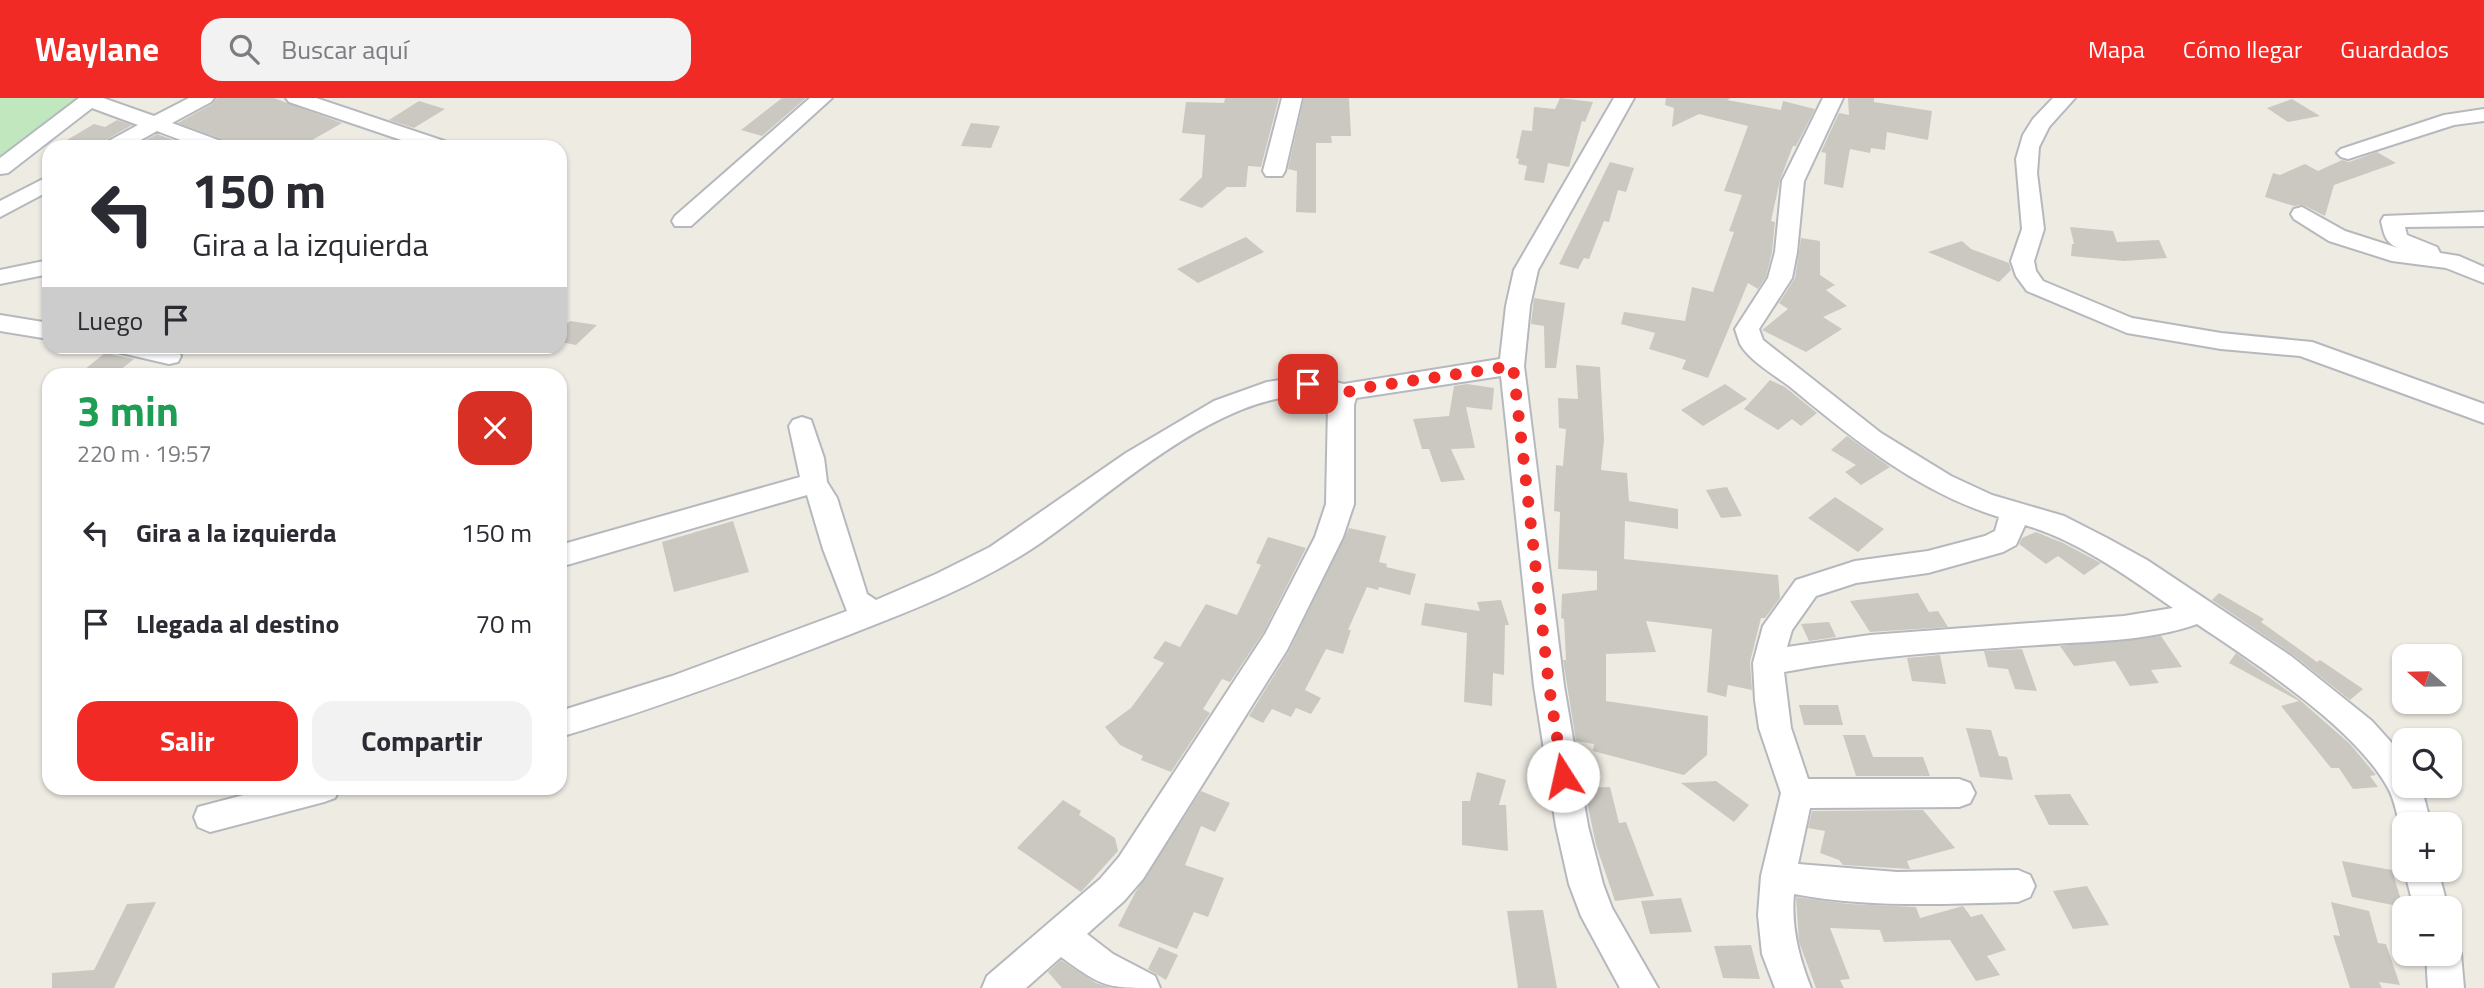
<!DOCTYPE html>
<html lang="es">
<head>
<meta charset="utf-8">
<style>
  :root { --surface:#fff; --page:#f2f2f3; --text:#2b2b33; --muted:#7c7c81; --accent:#f12a26 }
  body { margin:0; font-family:"Titillium Web",sans-serif; background:var(--page); color:var(--text); height:100vh; display:flex; flex-direction:column; font-size:26px; white-space:nowrap }
  * { box-sizing:border-box; margin:0 }
  p { font-size:23px; color:var(--muted) }
  .icon { flex:none; width:38px; height:38px; fill:none; stroke:currentColor; stroke-width:2; stroke-linecap:round; stroke-linejoin:round }
  .map { position:relative; flex:1; overflow:hidden }
  .details { position:absolute; left:42px; top:270px; width:525px; height:427px; display:flex; flex-direction:column; background:var(--surface); border-radius:21px; box-shadow:0 2px 5px #0004 }
  .details>* { flex:none }
  .top-card { position:absolute; left:42px; top:42px; width:525px; height:214px; border-radius:21px; box-shadow:0 2px 5px #0004; background:#fff; color:var(--text); overflow:hidden }
  .needle { width:46px; rotate:290deg }
  .controls { position:absolute; left:2392px; top:546px; display:grid; gap:14px }
  .controls a { display:grid; place-items:center; width:70px; height:70px; border-radius:14px; background:var(--surface); box-shadow:0 2px 5px #0004; font-size:35px }
  .pin { position:absolute; display:grid; place-items:center; width:60px; height:60px; color:#fff; margin:-30px; border-radius:14px; box-shadow:0 4px 10px #0006 }
  .me { position:absolute; width:77px; margin:-38px; rotate:350deg; stroke-linejoin:round; filter:drop-shadow(0 0 5px #0008) }
  .turn { display:flex; align-items:center; gap:24px; height:147px; padding:0 35px; font-size:32px }
  .turn .icon { width:91px; height:91px; stroke-width:2.5 }
  .turn b { display:block; font-size:49px; line-height:60px }
  .then { display:flex; align-items:center; height:66px; padding:0 35px; background:#0003; gap:14px; font-size:26px }
  .round { display:grid; place-items:center; flex:none; width:74px; height:74px; border-radius:21px; background:var(--page) }
  .headline { display:flex; align-items:center; justify-content:space-between; height:119px; padding:0 35px }
  h1 { font-size:42px; font-weight:700; line-height:52px; color:#1e9e55 }
  .cta { display:flex; gap:14px; margin-top:auto; padding:14px 35px }
  .cta a { flex:1; height:80px; border-radius:21px; background:var(--accent); color:#fff; font-size:28px; font-weight:700; line-height:80px; text-align:center }
  .cta a+a { background:var(--page); color:var(--text) }
  ul { padding:0; list-style:none }
  li { display:flex; align-items:center; gap:21px; height:91px; padding:0 35px }
  li div { flex:1 }
  li b { display:block; font-size:26px }
  li em { font-style:normal }
  header { display:flex; align-items:center; gap:42px; box-sizing:border-box; height:98px; padding:0 35px; background:var(--accent); color:#fff }
  header strong { font-size:33px }
  nav { display:flex; gap:38px; margin-inline-start:auto; font-size:24px }
  .search { width:490px; height:63px; background:var(--page); display:flex; align-items:center; gap:18px; box-sizing:border-box; padding:0 24px; border-radius:21px; color:var(--muted); font-size:26px }
  .map>svg:first-child { display:block }
  .green { fill:#c0e7be }
  .building { fill:#cbc8c2 }
  .lines { fill:none; stroke-linecap:round; stroke-linejoin:round }
  .minor-casing { stroke:#b5b9be; stroke-width:4 }
  .minor { fill:#fff; fill-rule:evenodd }
  .route { stroke:#f12a26; stroke-width:12; stroke-dasharray:0 21.6 }
</style>
</head>
<body>
<header>
<strong>Waylane</strong>
<div class="search"><svg class="icon" aria-label="search" viewBox="0 0 24 24"><circle cx="10" cy="10" r="6"/><path d="M15 15l6 6"/></svg>Buscar aquí</div>
<nav><a>Mapa</a><a>Cómo llegar</a><a>Guardados</a></nav>
</header>
<div class="map">
<svg width="2484" height="890" viewBox="0 0 2484 890">
  <rect width="100%" height="100%" fill="#eeebe3"/>
  <path class="green" d="M 0,0 L 92,0 L 0,70 Z"/>
  <path class="building" d="M 217,0 L 274,0 L 342,25 L 300,49 L 233,49 L 227,43 L 178,25 L 212,6 Z
    M 782,0 L 806,0 L 762,38 L 741,32 Z
    M 1225,0 L 1279,0 L 1261,69 L 1248,68 L 1246,89 L 1227,89 L 1202,110 L 1179,102 L 1202,79 L 1205,37 L 1182,35 L 1186,4 L 1224,5 Z
    M 1304,0 L 1349,0 L 1351,38 L 1331,38 L 1332,45 L 1316,45 L 1316,115 L 1296,114 L 1297,73 L 1288,71 Z
    M 1560,0 L 1593,4 L 1585,24 L 1582,23 L 1569,69 L 1548,65 L 1544,85 L 1524,82 L 1527,68 L 1518,66 L 1519,61 L 1516,60 L 1522,32 L 1532,33 L 1534,9 L 1555,11 Z
    M 1666,0 L 1731,0 L 1727,2 L 1781,12 L 1783,3 L 1815,11 L 1796,48 L 1793,48 L 1780,82 L 1771,123 L 1775,124 L 1772,154 L 1766,179 L 1758,191 L 1748,185 L 1708,280 L 1682,271 L 1686,262 L 1649,251 L 1655,235 L 1621,226 L 1624,214 L 1685,223 L 1692,189 L 1713,194 L 1734,134 L 1729,133 L 1742,97 L 1724,93 L 1748,28 L 1699,16 L 1672,29 L 1674,10 L 1665,7 Z
    M 1848,0 L 1874,0 L 1874,4 L 1932,13 L 1928,42 L 1887,34 L 1885,52 L 1871,50 L 1870,55 L 1850,51 L 1843,90 L 1824,86 L 1826,55 L 1821,54 L 1839,15 L 1849,17 Z
    M 2292,1 L 2320,18 L 2288,24 L 2267,10 Z
    M 419,3 L 445,11 L 414,30 L 389,22 Z
    M 117,22 L 132,27 L 104,43 L 98,49 L 55,49 L 94,26 L 105,29 Z
    M 971,25 L 1000,28 L 991,50 L 961,48 Z
    M 157,36 L 192,49 L 133,49 Z
    M 2377,54 L 2396,65 L 2334,87 L 2325,118 L 2303,107 L 2294,108 L 2265,99 L 2273,75 L 2280,77 L 2305,66 L 2318,73 L 2342,62 L 2349,64 Z
    M 1610,64 L 1634,70 L 1626,94 L 1618,92 L 1609,124 L 1604,123 L 1589,161 L 1584,160 L 1578,171 L 1559,166 Z
    M 2070,129 L 2113,133 L 2117,144 L 2159,142 L 2167,160 L 2124,163 L 2071,158 L 2072,146 L 2074,146 Z
    M 1246,139 L 1264,154 L 1198,185 L 1177,171 Z
    M 1801,140 L 1820,143 L 1820,177 L 1835,187 L 1826,192 L 1847,208 L 1823,219 L 1842,231 L 1806,254 L 1762,232 L 1788,211 L 1779,205 L 1795,180 Z
    M 1962,143 L 1971,151 L 2009,165 L 2011,172 L 1999,184 L 1928,154 Z
    M 1534,200 L 1565,205 L 1556,270 L 1545,270 L 1544,228 L 1531,226 Z
    M 570,223 L 597,227 L 576,247 L 560,244 L 560,232 Z
    M 105,255 L 134,261 L 115,276 L 79,276 Z
    M 1576,267 L 1600,269 L 1604,342 L 1601,372 L 1627,375 L 1629,403 L 1678,411 L 1678,431 L 1625,423 L 1624,461 L 1778,477 L 1780,500 L 1765,520 L 1761,520 L 1750,564 L 1752,592 L 1728,587 L 1726,599 L 1707,594 L 1712,531 L 1646,523 L 1656,554 L 1606,556 L 1606,603 L 1708,618 L 1707,657 L 1684,677 L 1593,653 L 1594,646 L 1576,643 L 1563,562 L 1566,562 L 1564,521 L 1561,520 L 1562,496 L 1597,492 L 1597,473 L 1558,471 L 1560,414 L 1554,413 L 1556,367 L 1563,368 L 1566,331 L 1559,330 L 1558,300 L 1578,301 Z
    M 1770,282 L 1785,289 L 1817,315 L 1801,328 L 1792,321 L 1778,332 L 1744,311 Z
    M 1467,286 L 1494,290 L 1492,312 L 1466,309 L 1475,350 L 1451,351 L 1465,382 L 1441,384 L 1429,351 L 1422,351 L 1413,321 L 1449,318 L 1454,288 Z
    M 1725,286 L 1747,301 L 1703,328 L 1681,312 Z
    M 1847,338 L 1861,348 L 1890,369 L 1861,387 L 1845,374 L 1856,367 L 1831,352 Z
    M 1727,389 L 1742,418 L 1721,420 L 1706,392 Z
    M 1835,399 L 1884,431 L 1858,454 L 1808,420 Z
    M 733,423 L 749,474 L 674,494 L 662,444 Z
    M 1349,430 L 1386,438 L 1379,464 L 1387,466 L 1386,469 L 1416,476 L 1410,497 L 1379,489 L 1378,492 L 1367,489 L 1348,532 L 1351,532 L 1343,556 L 1326,551 L 1305,592 L 1321,600 L 1311,616 L 1296,610 L 1291,619 L 1272,611 L 1263,625 L 1249,618 L 1289,553 Z
    M 2036,434 L 2063,445 L 2101,465 L 2084,477 L 2058,458 L 2046,466 L 2019,446 L 2022,440 Z
    M 1268,439 L 1306,450 L 1263,535 L 1230,584 L 1222,581 L 1203,611 L 1210,615 L 1171,674 L 1141,662 L 1143,658 L 1120,647 L 1105,629 L 1131,610 L 1164,565 L 1153,560 L 1165,543 L 1180,549 L 1206,506 L 1237,517 L 1261,467 L 1256,465 Z
    M 1918,495 L 1929,514 L 1938,513 L 1948,529 L 1870,534 L 1850,503 Z
    M 2219,495 L 2264,521 L 2261,524 L 2317,564 L 2320,562 L 2363,591 L 2350,602 L 2292,556 L 2212,502 Z
    M 1501,502 L 1509,527 L 1505,527 L 1504,577 L 1493,575 L 1492,608 L 1464,604 L 1467,535 L 1421,527 L 1425,505 L 1480,513 L 1477,504 Z
    M 1829,524 L 1836,539 L 1809,543 L 1801,526 Z
    M 2161,538 L 2182,569 L 2151,572 L 2159,585 L 2130,588 L 2115,563 L 2074,568 L 2060,548 Z
    M 2022,551 L 2037,593 L 2015,591 L 2008,571 L 1988,569 L 1984,553 Z
    M 2236,555 L 2300,602 L 2350,646 L 2376,677 L 2370,678 L 2378,689 L 2353,691 L 2339,670 L 2331,670 L 2281,608 L 2299,603 L 2229,565 Z
    M 1940,557 L 1946,586 L 1912,583 L 1907,560 Z
    M 1799,607 L 1838,607 L 1843,627 L 1804,627 Z
    M 1966,630 L 1991,632 L 1999,658 L 2007,659 L 2013,682 L 1980,679 Z
    M 1843,637 L 1865,637 L 1873,659 L 1923,659 L 1930,678 L 1856,678 Z
    M 1477,674 L 1506,682 L 1499,707 L 1506,707 L 1508,753 L 1462,747 L 1462,703 L 1470,703 Z
    M 1716,683 L 1749,707 L 1734,724 L 1681,685 Z
    M 1610,689 L 1619,725 L 1626,724 L 1654,798 L 1615,803 L 1596,747 L 1584,690 Z
    M 1201,693 L 1230,705 L 1215,734 L 1201,728 L 1185,767 L 1224,780 L 1208,819 L 1194,814 L 1177,851 L 1118,828 L 1135,795 Z
    M 2070,696 L 2089,727 L 2049,727 L 2034,697 Z
    M 1063,702 L 1081,713 L 1079,717 L 1115,740 L 1118,753 L 1081,794 L 1017,750 Z
    M 1923,712 L 1955,750 L 1907,763 L 1910,771 L 1843,767 L 1839,762 L 1820,755 L 1825,733 L 1808,730 L 1812,713 Z
    M 2342,763 L 2392,772 L 2403,809 L 2352,799 Z
    M 2087,788 L 2109,827 L 2073,831 L 2053,793 Z
    M 1796,799 L 1849,806 L 1916,809 L 1920,820 L 1963,808 L 1971,819 L 1982,816 L 2006,852 L 1987,858 L 2000,877 L 1976,883 L 1950,842 L 1884,844 L 1880,832 L 1830,830 L 1850,881 L 1840,882 L 1844,890 L 1816,890 L 1799,844 Z
    M 1681,800 L 1692,834 L 1650,836 L 1641,803 Z
    M 156,804 L 114,890 L 52,890 L 52,875 L 94,872 L 127,806 Z
    M 2331,804 L 2369,813 L 2378,845 L 2386,846 L 2400,887 L 2379,884 L 2382,890 L 2350,890 L 2333,837 L 2340,838 Z
    M 1543,812 L 1557,890 L 1518,890 L 1507,813 Z
    M 1751,847 L 1760,881 L 1723,880 L 1714,848 Z
    M 1159,849 L 1178,857 L 1166,882 L 1148,871 Z
    M 1061,862 L 1096,885 L 1112,890 L 1062,890 L 1048,874 Z"/>
  <g class="lines">
    <g class="minor-casing">
      <path id="minor" d="M 79,0 L 103,0 L 154,18 L 189,0 L 214,0 L 211,4 L 172,25 L 226,45 L 230,49 L 199,49 L 157,33 L 128,49 L 101,49 L 105,45 L 138,27 L 92,10 L 8,75 L 0,76 L 0,60 Z
        M 286,0 L 316,0 L 447,44 L 451,48 L 422,49 L 289,4 Z
        M 810,0 L 832,0 L 691,128 L 675,128 L 672,123 L 675,118 Z
        M 1282,0 L 1302,0 L 1285,73 L 1282,78 L 1266,78 L 1263,73 Z
        M 1614,0 L 1634,0 L 1538,172 L 1530,208 L 1524,268 L 1564,588 L 1588,728 L 1603,786 L 1612,810 L 1658,890 L 1620,890 L 1581,818 L 1569,786 L 1556,728 L 1534,588 L 1501,278 L 1356,300 L 1354,307 L 1354,406 L 1343,439 L 1287,552 L 1143,781 L 1124,803 L 1087,836 L 1113,856 L 1155,878 L 1160,890 C 1106,890 1104,890 1061,859 L 1026,890 L 982,890 L 987,878 L 1100,781 L 1119,759 L 1265,536 L 1315,439 L 1326,406 L 1328,307 L 1331,300 C 1233,279 1113,396 1036,448 C 970,492 894,519 820,548 C 734,581 648,613 560,639 L 560,613 L 672,578 L 847,513 L 823,451 L 807,397 L 560,469 L 560,447 L 800,379 L 789,328 L 793,322 L 802,319 L 811,322 L 824,360 L 827,384 L 837,400 L 867,496 L 876,502 L 936,476 L 990,449 L 1126,355 L 1214,303 L 1267,284 L 1309,278 L 1344,286 L 1500,261 L 1506,208 L 1514,172 Z
        M 1823,0 L 1843,0 L 1804,83 L 1797,154 L 1792,180 L 1759,231 L 1763,242 L 1881,335 L 1951,378 L 1992,397 L 2064,418 L 2107,440 L 2147,462 L 2291,558 L 2372,623 L 2399,653 L 2404,661 L 2404,688 L 2421,688 L 2431,726 L 2404,726 L 2403,736 C 2397,722 2396,704 2388,690 C 2354,628 2256,566 2197,526 C 2146,544 2091,543 2038,547 C 1953,553 1868,558 1784,574 L 1791,630 L 1808,681 L 1959,681 L 1970,685 L 1975,695 L 1970,705 L 1959,709 L 1810,710 L 1798,766 L 1897,774 L 2018,772 L 2030,777 L 2035,788 L 2030,799 L 2018,804 C 1943,806 1868,810 1794,796 C 1791,830 1799,859 1811,890 L 1775,890 L 1762,856 L 1758,817 L 1761,778 L 1781,695 L 1759,630 L 1755,602 L 1753,565 L 1763,528 L 1796,482 L 1855,463 L 1928,453 L 1985,438 L 1995,433 L 1999,419 C 1918,394 1853,341 1789,288 C 1773,276 1750,263 1740,246 L 1735,231 L 1768,180 L 1775,154 L 1782,83 ZM 2025,427 C 2079,443 2127,478 2173,510 L 2124,518 L 1870,537 L 1787,549 L 1792,532 L 1816,498 L 1856,485 L 1928,475 L 2003,454 L 2016,447 Z
        M 2053,0 L 2075,0 L 2049,29 L 2039,49 L 2037,75 L 2044,131 L 2034,163 L 2036,173 L 2043,183 L 2132,220 L 2221,235 L 2312,244 L 2484,306 L 2484,325 L 2300,258 L 2221,251 L 2127,235 L 2027,193 L 2016,178 L 2011,163 L 2022,131 L 2016,61 L 2023,37 L 2033,21 Z
        M 2484,11 L 2484,23 L 2454,27 L 2348,61 L 2341,59 L 2337,55 L 2341,51 L 2444,17 Z
        M 49,78 L 49,93 L 0,119 L 0,103 Z
        M 2302,109 L 2345,133 L 2398,150 C 2385,144 2384,136 2381,123 L 2384,118 L 2484,114 L 2484,128 L 2405,129 L 2407,137 L 2437,149 L 2440,155 L 2459,158 L 2484,169 L 2484,185 L 2446,170 L 2392,163 L 2329,143 L 2294,121 L 2291,116 L 2294,111 Z
        M 49,162 L 49,176 L 0,186 L 0,172 Z
        M 0,217 L 49,225 L 49,241 L 0,233 Z
        M 114,248 L 163,248 L 178,252 L 181,258 L 178,264 L 169,266 L 117,254 Z
        M 270,690 L 340,690 L 335,700 L 324,704 L 210,734 L 198,729 L 194,719 L 198,709 Z
        M 2404,771 L 2438,772 L 2448,810 L 2414,810 Z
        M 2450,842 L 2455,844 L 2461,856 L 2464,890 L 2428,890 L 2426,856 L 2450,856 Z"/>
    </g>
    <use href="#minor" class="minor"/>
  </g>
  <g class="lines">
    <path class="route" d="M 1308,286 L 1324,287 L 1346,295 L 1355,291 L 1513,268 L 1549,588 L 1563,678"/>
  </g>
</svg>
<div class="controls">
<a><svg class="needle" viewBox="-14 -14 28 28"><path d="M0-13l5 13h-10z" fill="#e53935"/><path d="M0 13l5-13h-10z" fill="#7c7c81"/></svg></a>
<a><svg class="icon" aria-label="search" viewBox="0 0 24 24"><circle cx="10" cy="10" r="6"/><path d="M15 15l6 6"/></svg></a>
<a>+</a>
<a>−</a>
</div>
<div class="pin" style="left:1308px;top:286px;background:#d93025"><svg class="icon" aria-label="arrive" viewBox="0 0 24 24"><path d="M6 21V4h12l-3 4 3 4H6"/></svg></div>
<svg class="me" style="left:1563px;top:678px" viewBox="-20 -20 40 40"><circle r="19" fill="#fff"/><path d="M0-13L10 11 0 6-10 11z" fill="#f12a26"/></svg>
<div class="top-card">
<div class="turn"><svg class="icon" aria-label="left" viewBox="0 0 24 24"><path d="M17 20v-9H6M10 6l-5 5 5 5"/></svg><div><b>150 m</b>Gira a la izquierda</div></div>
<div class="then">Luego<svg class="icon" aria-label="arrive" viewBox="0 0 24 24"><path d="M6 21V4h12l-3 4 3 4H6"/></svg></div>
</div>
<section class="details">
<div class="headline"><div><h1>3 min</h1><p>220 m · 19:57</p></div><a class="round" style="background:#d93025;color:#fff"><svg class="icon" aria-label="close" viewBox="0 0 24 24"><path d="M6 6l12 12M18 6L6 18"/></svg></a></div>
<ul>
<li><svg class="icon" aria-label="left" viewBox="0 0 24 24"><path d="M17 20v-9H6M10 6l-5 5 5 5"/></svg><div><b>Gira a la izquierda</b></div><em>150 m</em></li>
<li><svg class="icon" aria-label="arrive" viewBox="0 0 24 24"><path d="M6 21V4h12l-3 4 3 4H6"/></svg><div><b>Llegada al destino</b></div><em>70 m</em></li>
</ul>
<div class="cta"><a>Salir</a><a>Compartir</a></div>
</section>
</div>
</body>
</html>
